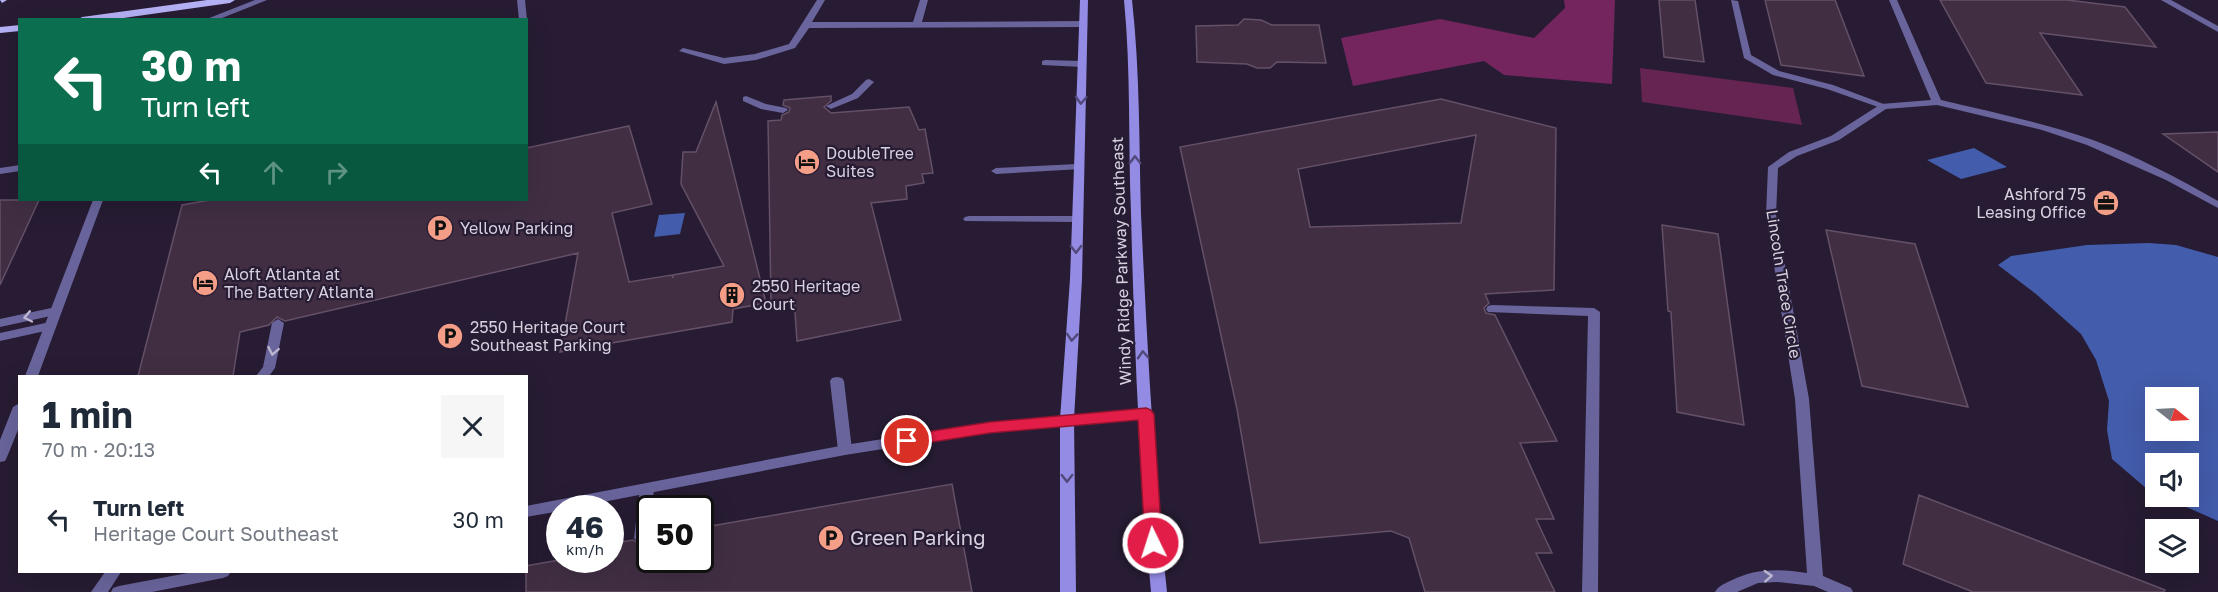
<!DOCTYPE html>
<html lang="en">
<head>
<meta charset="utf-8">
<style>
  :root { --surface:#fff; --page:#f6f6f7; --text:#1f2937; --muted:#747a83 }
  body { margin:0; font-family:"Golos Text",sans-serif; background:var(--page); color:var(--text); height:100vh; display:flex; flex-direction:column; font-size:22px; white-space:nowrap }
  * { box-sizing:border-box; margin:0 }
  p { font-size:20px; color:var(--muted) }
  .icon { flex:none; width:33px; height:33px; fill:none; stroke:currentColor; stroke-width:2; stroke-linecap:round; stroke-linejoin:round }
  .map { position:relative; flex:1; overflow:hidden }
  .sheet { position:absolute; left:18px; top:375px; width:510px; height:198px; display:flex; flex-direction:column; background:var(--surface); border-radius:0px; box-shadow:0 6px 24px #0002 }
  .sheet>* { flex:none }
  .guide { position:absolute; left:18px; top:18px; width:510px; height:183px; border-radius:0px; box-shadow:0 6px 24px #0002; background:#0b6e4f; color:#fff; overflow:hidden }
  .needle { width:39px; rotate:108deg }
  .buttons { position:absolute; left:2145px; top:387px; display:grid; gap:12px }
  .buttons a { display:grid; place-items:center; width:54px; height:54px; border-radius:0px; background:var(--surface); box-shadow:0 6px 24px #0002; font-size:30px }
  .speed { position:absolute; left:546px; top:495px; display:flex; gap:12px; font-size:30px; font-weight:700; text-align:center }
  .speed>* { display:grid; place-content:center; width:78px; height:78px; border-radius:50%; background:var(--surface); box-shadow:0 6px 24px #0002; line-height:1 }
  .speed small { font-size:15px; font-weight:400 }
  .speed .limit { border:3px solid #111; border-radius:9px; background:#fff; color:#111 }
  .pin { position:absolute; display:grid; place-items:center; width:51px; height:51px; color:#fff; margin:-26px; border:3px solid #fff; border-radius:50%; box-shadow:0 2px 6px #0007 }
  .me { position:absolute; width:66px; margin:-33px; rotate:356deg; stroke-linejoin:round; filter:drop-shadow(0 0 4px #0008) }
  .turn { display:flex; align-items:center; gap:21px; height:126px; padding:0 24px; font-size:27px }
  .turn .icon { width:78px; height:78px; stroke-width:2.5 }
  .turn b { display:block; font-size:42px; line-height:51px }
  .lanes { display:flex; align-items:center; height:57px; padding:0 24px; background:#0003; justify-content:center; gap:30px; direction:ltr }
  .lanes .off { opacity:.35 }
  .round { display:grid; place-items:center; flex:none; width:63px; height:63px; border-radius:0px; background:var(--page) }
  .overview { display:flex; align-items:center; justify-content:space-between; height:102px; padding:0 24px }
  h1 { font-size:36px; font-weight:700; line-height:45px }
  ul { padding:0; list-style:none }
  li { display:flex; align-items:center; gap:18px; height:84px; padding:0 24px }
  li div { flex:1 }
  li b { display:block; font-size:22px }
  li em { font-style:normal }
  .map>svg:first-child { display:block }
  .green { fill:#662453 }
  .forest { fill:#74255e }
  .water { fill:#435cab; fill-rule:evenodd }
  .building { fill:#412e43; stroke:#645067; stroke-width:1.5; fill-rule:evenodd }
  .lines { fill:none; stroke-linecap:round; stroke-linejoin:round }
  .lane { fill:#69659c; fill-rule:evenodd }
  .street { fill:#69659c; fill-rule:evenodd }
  .secondary { fill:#938be4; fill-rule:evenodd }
  .primary { fill:#b5b1f5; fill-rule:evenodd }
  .oneway { stroke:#52487a }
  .oneway2 { stroke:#bcb6cf }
  .route { fill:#e11d48; stroke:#92132f; stroke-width:1.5 }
  .labels { text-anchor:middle; stroke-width:4.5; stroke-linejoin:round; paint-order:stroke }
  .poi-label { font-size:16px; fill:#d7d1e0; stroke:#271c33; text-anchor:start }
  .street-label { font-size:16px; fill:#d7d1e0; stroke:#271c33 }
  .near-poi-label { font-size:20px; fill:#d7d1e0; stroke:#271c33; text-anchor:start }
</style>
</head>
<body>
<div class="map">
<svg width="2218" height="592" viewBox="0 0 2218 592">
  <rect width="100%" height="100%" fill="#271c33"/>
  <path class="green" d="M 1640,68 L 1793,88 L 1802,125 L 1642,102 Z"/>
  <path class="forest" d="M 1564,0 L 1615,0 L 1612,84 L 1504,75 L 1484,61 L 1353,86 L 1341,38 L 1440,19 L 1534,38 L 1565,8 Z"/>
  <path class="water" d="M 1974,148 L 2007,167 L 1961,179 L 1927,160 Z
    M 685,213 L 680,234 L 654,237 L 659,215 Z
    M 2149,243 L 2176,245 L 2218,257 L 2218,521 L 2164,497 L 2188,496 L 2188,464 L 2156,464 L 2155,493 L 2147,489 L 2112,459 L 2107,430 L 2109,401 L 2096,360 L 2081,334 L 2036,294 L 1998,265 L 2011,256 L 2087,245 ZM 2156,398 L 2188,398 L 2188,430 L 2156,430 Z"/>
  <path class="building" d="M 1659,0 L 1695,0 L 1704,62 L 1664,57 Z
    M 1765,0 L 1835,0 L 1864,76 L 1781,65 Z
    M 1940,0 L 2067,0 L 2125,7 L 2156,47 L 2040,33 L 2082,95 L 1986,83 Z
    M 1244,19 L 1261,20 L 1272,25 L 1319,25 L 1326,63 L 1277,62 L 1270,68 L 1257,68 L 1247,64 L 1197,62 L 1196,26 L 1238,25 Z
    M 831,96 L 831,101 L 824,107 L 831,113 L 909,107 L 919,130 L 925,129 L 933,173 L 922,174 L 924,183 L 906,186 L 907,199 L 871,203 L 901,320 L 797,341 L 794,299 L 771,303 L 768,121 L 781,120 L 782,115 L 789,112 L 790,108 L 783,105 L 784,100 Z
    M 1441,99 L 1556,128 L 1554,290 L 1485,294 L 1489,303 L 1484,308 L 1486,313 L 1495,315 L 1557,441 L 1520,443 L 1554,519 L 1536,519 L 1552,553 L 1536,553 L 1555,592 L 1425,592 L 1409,538 L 1391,531 L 1260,543 L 1237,409 L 1180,147 ZM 1476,135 L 1461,223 L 1310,227 L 1298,169 Z
    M 716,102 L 766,303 L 733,309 L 732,322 L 560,352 L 578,253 L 285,321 L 277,317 L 269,325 L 240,332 L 233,376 L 138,376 L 182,205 L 210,200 L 526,200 L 526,148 L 629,126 L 652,204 L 612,213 L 629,282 L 672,275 L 673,278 L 673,275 L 724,266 L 681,184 L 683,152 L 696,152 Z
    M 2218,132 L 2218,172 L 2163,134 Z
    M 0,200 L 39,200 L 0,285 Z
    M 1662,225 L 1718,234 L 1744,425 L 1677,412 L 1671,312 L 1668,311 Z
    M 1826,230 L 1915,244 L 1968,407 L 1862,386 Z
    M 952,484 L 972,592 L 526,592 L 526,566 L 559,560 L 610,560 L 610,544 L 633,540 L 643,546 L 650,542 L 650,560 L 700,560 L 700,528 Z
    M 1919,495 L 2165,590 L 2164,592 L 1973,592 L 1903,564 Z"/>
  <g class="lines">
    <path class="lane" d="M 517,0 L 525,0 L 527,20 L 526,21 L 526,20 L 519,20 Z
      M 817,0 L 825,0 L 812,22 L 913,22 L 920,0 L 928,0 L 922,22 L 1084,21 L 1088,24 L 1084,27 L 809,28 L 795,48 L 756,60 L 724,64 L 679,51 L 683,48 L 724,58 L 755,54 L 789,44 Z
      M 1731,0 L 1738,1 L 1751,55 L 1779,71 L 1833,85 L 1889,106 L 1884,109 L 1881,108 L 1827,89 L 1773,75 L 1744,58 Z
      M 1045,60 L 1082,61 L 1087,64 L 1082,67 L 1042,65 L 1042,61 Z
      M 869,79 L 874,82 L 858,98 L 831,109 L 826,106 L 852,94 L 866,80 Z
      M 746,96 L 766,104 L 786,108 L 788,110 L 783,113 L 761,109 L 743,101 L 743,97 Z
      M 1077,164 L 1082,167 L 1081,169 L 996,174 L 991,171 L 996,168 Z
      M 969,216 L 1076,216 L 1082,219 L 1076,222 L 965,221 L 963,219 L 965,217 Z
      M 1492,305 L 1594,308 L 1600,312 L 1598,592 L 1582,592 L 1588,316 L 1488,312 L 1486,309 L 1488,306 Z
      M 56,307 L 60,308 L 62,311 L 60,314 L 0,327 L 0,319 Z
      M 278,319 L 284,323 L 275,368 L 269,376 L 256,376 L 263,367 L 272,323 Z
      M 50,322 L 54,323 L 56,326 L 54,329 L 0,341 L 0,333 Z
      M 837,377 L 842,378 L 844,381 L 852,450 L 850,454 L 840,454 L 838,450 L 830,381 L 832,378 Z
      M 647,484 L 652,485 L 654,489 L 652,508 L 650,508 L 650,538 L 647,542 L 642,544 L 637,542 L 634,538 L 640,489 L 642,485 Z
      M 105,572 L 121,572 L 108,592 L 91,592 Z"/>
    <path class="street" d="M 255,0 L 267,0 L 217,20 L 204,20 Z
      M 1889,0 L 1897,0 L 1941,100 C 1992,112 2044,123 2093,140 C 2136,156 2178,178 2218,201 L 2218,208 L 2166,180 L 2087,145 L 2042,130 L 1937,105 L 1886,109 L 1839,140 L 1797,156 L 1778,168 L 1776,215 L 1809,399 L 1823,576 L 1851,588 L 1853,592 L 1828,592 L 1814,586 L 1777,582 L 1758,583 L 1737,592 L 1715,592 C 1718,586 1724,584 1730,581 C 1756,568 1779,569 1807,573 L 1795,399 L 1766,215 L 1768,167 L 1789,152 L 1831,136 L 1881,104 L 1931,100 Z
      M 2161,0 L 2171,0 L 2218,26 L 2218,32 Z
      M 20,165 L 20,171 L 0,174 L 0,168 Z
      M 93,200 L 103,200 L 38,376 L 25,376 Z
      M 20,403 L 20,425 L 7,457 L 5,461 L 0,462 L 0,440 L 13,407 Z
      M 1146,409 L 1151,411 L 1153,414 L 1151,417 L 990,432 L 845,455 L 572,508 L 560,508 L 560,511 L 526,517 L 526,506 L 845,445 L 990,422 Z
      M 193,572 L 231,572 L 228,576 L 223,578 L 152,592 L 111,592 L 113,588 L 119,586 Z"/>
    <path class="secondary" d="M 1080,0 L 1088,0 L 1082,279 L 1074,419 L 1076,592 L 1060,592 L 1060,419 L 1070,279 Z
      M 1124,0 L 1132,0 C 1140,71 1139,143 1141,214 C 1147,340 1153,466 1167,592 L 1151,592 C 1139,466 1134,340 1131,214 C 1128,143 1131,71 1124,0 Z"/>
    <path class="primary" d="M 0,0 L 7,0 L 2,3 Z
      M 207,0 L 235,0 L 230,3 L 109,20 L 77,20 L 82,17 Z
      M 20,25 L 20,31 L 0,33 L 0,27 Z"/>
  </g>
  <defs><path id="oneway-chevron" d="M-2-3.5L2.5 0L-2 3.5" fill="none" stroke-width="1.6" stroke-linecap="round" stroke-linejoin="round" transform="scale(1.5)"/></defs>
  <g class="oneway">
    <use href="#oneway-chevron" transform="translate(1081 100) rotate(93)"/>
    <use href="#oneway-chevron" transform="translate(1135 160) rotate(-91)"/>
    <use href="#oneway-chevron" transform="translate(1076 249) rotate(90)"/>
    <use href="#oneway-chevron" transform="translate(1072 337) rotate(94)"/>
    <use href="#oneway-chevron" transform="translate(1143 355) rotate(-93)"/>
    <use href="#oneway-chevron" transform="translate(1067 478) rotate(90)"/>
  </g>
  <g class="oneway2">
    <use href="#oneway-chevron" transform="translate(28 317) rotate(168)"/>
    <use href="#oneway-chevron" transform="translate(273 351) rotate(101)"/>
    <use href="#oneway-chevron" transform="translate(1768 576) rotate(-3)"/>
  </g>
  <path class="route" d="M 1146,408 L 1151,410 L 1154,414 L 1162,543 L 1159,548 L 1153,550 L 1147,548 L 1145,543 L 1138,420 L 990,433 L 907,446 L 902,444 L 899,441 L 902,437 L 907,435 L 990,422 Z"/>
  <defs>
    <g id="hotel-disc" transform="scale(1.35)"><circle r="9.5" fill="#f49e88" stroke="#271c33"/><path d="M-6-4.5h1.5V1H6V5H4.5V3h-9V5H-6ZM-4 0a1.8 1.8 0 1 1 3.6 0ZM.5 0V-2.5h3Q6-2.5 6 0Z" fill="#111"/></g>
    <g id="office-disc" transform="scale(1.35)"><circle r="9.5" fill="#f49e88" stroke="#271c33"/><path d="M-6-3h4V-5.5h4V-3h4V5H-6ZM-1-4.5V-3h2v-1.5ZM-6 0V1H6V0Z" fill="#111"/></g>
    <g id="parking-disc" transform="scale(1.35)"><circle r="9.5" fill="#f49e88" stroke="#271c33"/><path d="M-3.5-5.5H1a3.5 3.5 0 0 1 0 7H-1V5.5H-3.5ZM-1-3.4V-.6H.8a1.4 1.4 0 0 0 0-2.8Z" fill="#111"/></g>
    <g id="building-disc" transform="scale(1.35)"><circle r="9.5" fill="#f49e88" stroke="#271c33"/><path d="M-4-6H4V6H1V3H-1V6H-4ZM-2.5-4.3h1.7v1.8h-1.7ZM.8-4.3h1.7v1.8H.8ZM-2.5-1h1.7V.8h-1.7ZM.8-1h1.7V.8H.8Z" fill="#111"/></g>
  </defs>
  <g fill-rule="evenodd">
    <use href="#hotel-disc" x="807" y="162"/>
    <use href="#office-disc" x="2106" y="203"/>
    <use href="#parking-disc" x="440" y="228"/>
    <use href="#hotel-disc" x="205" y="283"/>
    <use href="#building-disc" x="732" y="295"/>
    <use href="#parking-disc" x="450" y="336"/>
    <use href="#parking-disc" x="831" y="538"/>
  </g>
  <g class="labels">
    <g class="poi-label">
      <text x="826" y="159">DoubleTree<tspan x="826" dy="18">Suites</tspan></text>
      <text x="2086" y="200" text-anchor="end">Ashford 75<tspan x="2086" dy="18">Leasing Office</tspan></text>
      <text x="460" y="234">Yellow Parking</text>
      <text x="224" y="280">Aloft Atlanta at<tspan x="224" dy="18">The Battery Atlanta</tspan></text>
      <text x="752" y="292">2550 Heritage<tspan x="752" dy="18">Court</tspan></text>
      <text x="470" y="333">2550 Heritage Court<tspan x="470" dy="18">Southeast Parking</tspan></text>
    </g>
    <g class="street-label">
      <text transform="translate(1121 261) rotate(-92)" y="6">Windy Ridge Parkway Southeast</text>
      <text transform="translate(1784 284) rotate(81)" y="6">Lincoln Trace Circle</text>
    </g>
    <g class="near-poi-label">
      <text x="850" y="545">Green Parking</text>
    </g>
  </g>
</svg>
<div class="buttons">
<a><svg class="needle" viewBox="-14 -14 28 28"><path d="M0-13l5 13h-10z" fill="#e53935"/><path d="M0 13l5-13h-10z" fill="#747a83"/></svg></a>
<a><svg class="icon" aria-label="sound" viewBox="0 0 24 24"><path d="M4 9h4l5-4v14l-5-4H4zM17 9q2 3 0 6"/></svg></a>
<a><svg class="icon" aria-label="layers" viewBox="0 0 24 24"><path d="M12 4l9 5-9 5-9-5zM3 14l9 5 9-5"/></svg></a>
</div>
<div class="speed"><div>46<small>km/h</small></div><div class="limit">50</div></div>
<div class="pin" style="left:907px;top:441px;background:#d93025"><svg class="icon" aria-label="arrive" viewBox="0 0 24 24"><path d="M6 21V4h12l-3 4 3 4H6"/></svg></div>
<svg class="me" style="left:1153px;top:543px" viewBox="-20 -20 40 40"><circle r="17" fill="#e11d48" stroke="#fff" stroke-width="3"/><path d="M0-11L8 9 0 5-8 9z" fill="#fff"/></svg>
<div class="guide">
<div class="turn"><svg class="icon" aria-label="left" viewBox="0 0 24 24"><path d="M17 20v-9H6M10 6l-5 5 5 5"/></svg><div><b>30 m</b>Turn left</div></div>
<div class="lanes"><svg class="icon" aria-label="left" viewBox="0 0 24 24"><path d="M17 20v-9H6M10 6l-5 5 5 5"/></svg><svg class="icon off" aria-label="ahead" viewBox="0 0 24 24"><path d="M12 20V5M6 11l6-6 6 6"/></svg><svg class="icon off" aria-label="right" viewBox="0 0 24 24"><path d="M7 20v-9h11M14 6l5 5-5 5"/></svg></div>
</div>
<section class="sheet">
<div class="overview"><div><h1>1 min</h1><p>70 m · 20:13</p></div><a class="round"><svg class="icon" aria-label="close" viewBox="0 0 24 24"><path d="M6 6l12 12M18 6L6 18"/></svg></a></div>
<ul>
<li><svg class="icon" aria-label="left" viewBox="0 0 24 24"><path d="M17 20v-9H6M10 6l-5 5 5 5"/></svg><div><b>Turn left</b><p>Heritage Court Southeast</p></div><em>30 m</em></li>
</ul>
</section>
</div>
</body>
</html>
